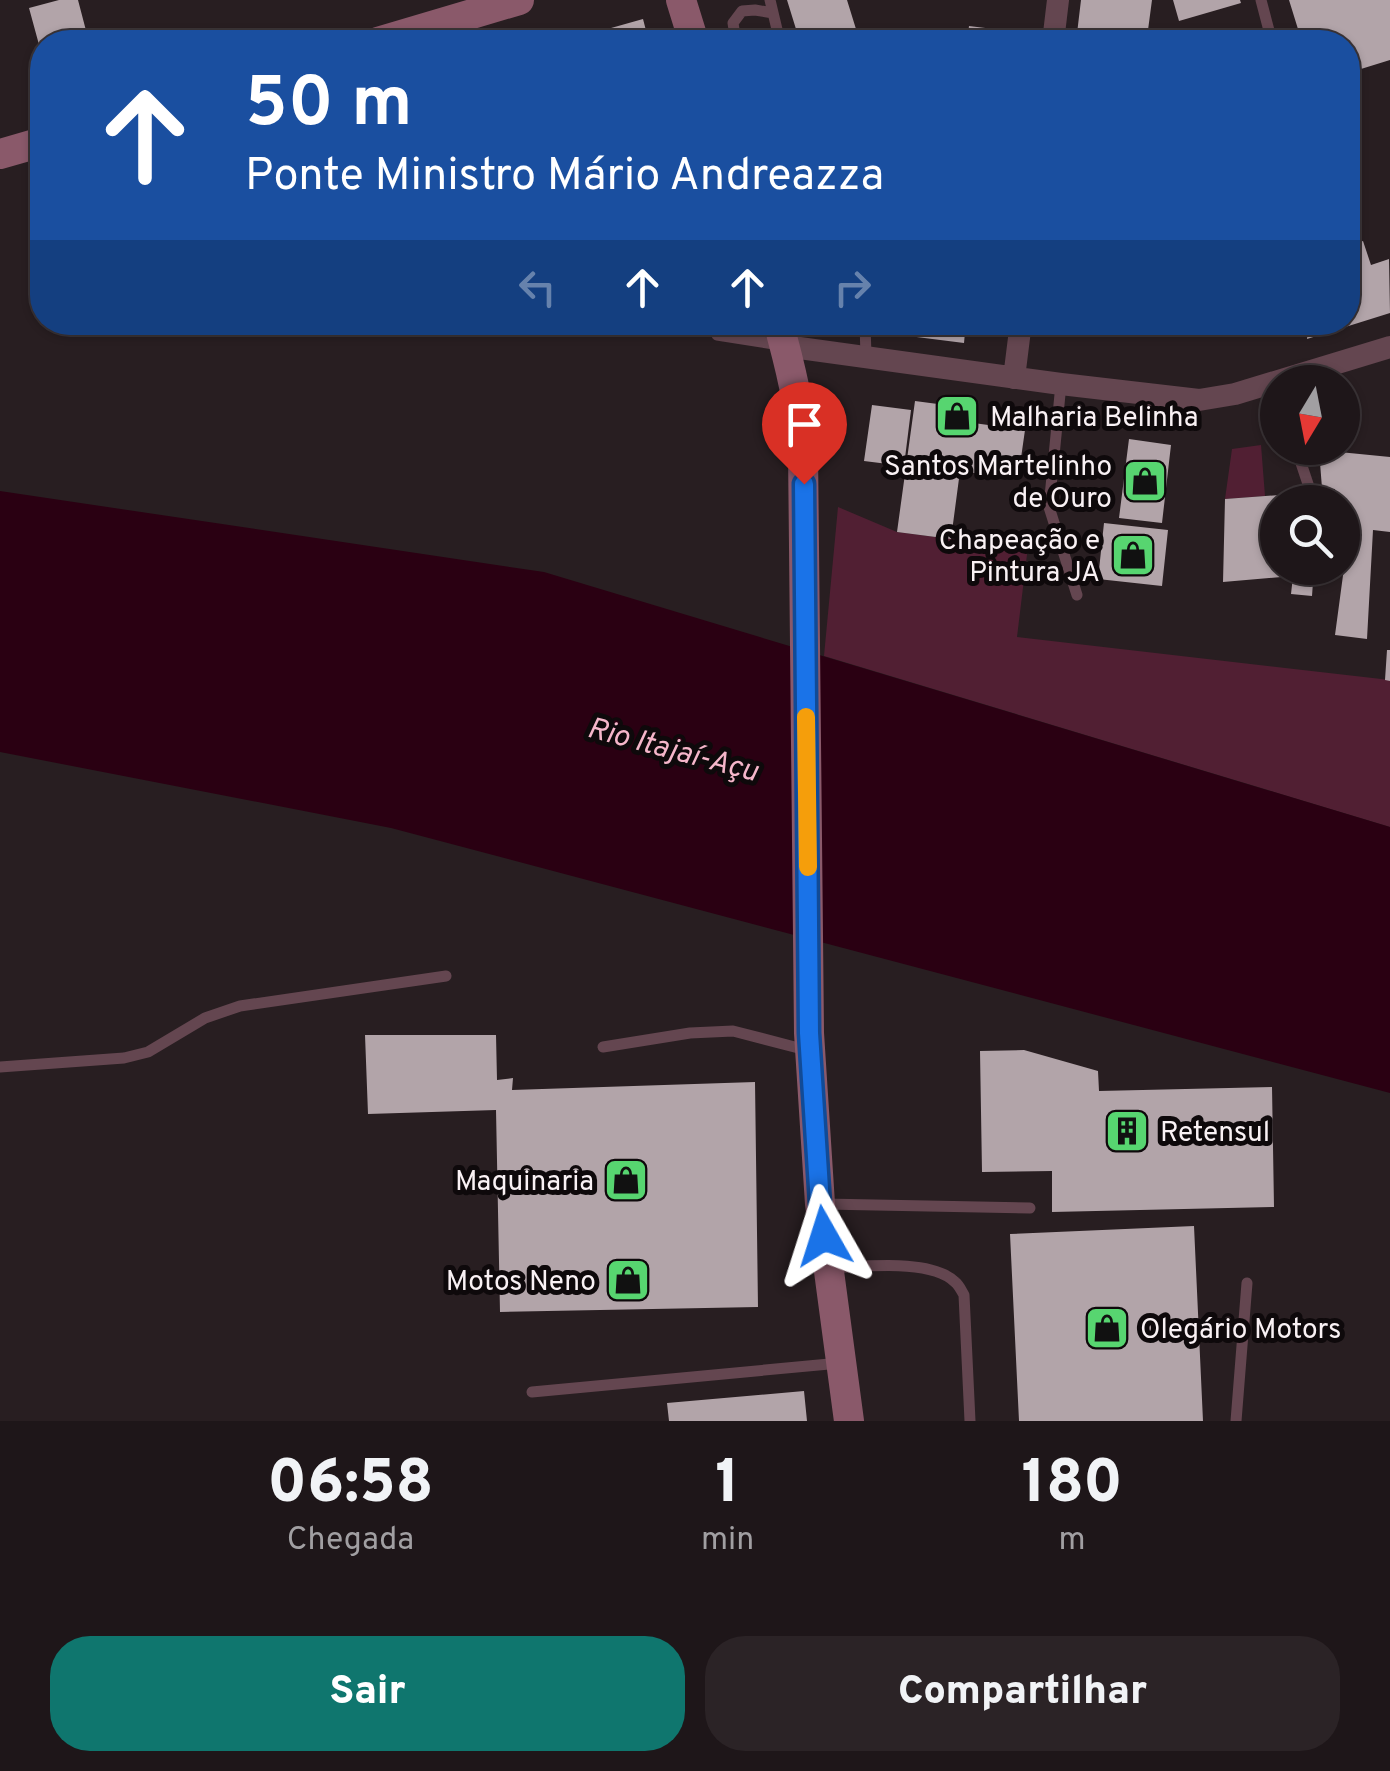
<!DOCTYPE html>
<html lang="pt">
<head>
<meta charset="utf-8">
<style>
  :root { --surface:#1e1619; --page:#2b2326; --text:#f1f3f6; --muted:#a19fa2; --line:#3c3538; --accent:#0f766e }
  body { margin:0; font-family:Overpass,sans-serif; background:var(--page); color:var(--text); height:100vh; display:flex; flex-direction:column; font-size:38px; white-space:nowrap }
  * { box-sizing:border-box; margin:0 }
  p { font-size:32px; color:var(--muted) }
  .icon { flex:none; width:55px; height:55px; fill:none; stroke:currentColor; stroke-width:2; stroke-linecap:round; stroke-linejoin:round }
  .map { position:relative; height:1421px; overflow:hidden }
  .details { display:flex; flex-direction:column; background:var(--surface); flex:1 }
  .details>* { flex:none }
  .hud { position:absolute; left:30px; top:30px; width:1330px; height:305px; border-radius:40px; box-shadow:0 2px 8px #0004,0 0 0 2px var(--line); background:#1a4fa0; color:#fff; overflow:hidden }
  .needle { width:65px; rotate:190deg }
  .controls { position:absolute; left:1260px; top:365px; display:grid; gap:20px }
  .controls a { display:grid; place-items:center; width:100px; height:100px; border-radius:50%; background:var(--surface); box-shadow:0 2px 8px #0004,0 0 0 2px var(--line); font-size:50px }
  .pin { position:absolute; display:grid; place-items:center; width:85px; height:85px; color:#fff; margin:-102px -42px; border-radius:50% 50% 50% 0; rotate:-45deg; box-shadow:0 0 10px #0007 }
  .pin .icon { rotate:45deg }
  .me { position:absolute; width:110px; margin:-55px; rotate:354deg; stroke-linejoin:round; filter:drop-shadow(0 0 8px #0008) }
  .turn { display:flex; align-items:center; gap:35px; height:210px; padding:0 50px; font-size:45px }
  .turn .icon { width:130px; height:130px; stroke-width:2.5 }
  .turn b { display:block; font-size:70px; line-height:85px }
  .lanes { display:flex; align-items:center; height:95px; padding:0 50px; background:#0003; justify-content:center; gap:50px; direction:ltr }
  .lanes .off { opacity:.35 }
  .eta { display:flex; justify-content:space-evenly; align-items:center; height:170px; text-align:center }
  .eta b { font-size:60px; font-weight:800; line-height:70px }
  .action { display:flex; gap:20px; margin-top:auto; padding:20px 50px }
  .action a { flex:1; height:115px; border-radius:40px; background:var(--accent); color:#fff; font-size:40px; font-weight:800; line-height:115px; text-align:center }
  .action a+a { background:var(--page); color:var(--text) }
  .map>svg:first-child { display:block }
  .green { fill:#511f33 }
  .water { fill:#2a0012 }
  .building { fill:#b2a4a9 }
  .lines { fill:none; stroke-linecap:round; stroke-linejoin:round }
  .lane { stroke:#644650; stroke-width:11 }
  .street { stroke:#644650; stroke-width:22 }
  .secondary { stroke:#8a596a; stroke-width:30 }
  .route-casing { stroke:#114b97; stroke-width:25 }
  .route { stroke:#1a73e8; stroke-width:18 }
  .slow { stroke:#f59e0b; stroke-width:18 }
  .labels { text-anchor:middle; stroke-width:10; stroke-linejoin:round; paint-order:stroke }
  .poi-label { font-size:28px; fill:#f9f1f4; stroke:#0e090b; text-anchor:end }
  .water-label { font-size:30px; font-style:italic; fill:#f5b6ca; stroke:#0e090b }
</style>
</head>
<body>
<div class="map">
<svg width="1390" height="1421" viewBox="0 0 1390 1421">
  <rect width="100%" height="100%" fill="#281e21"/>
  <path class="green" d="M 1261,445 L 1265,496 L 1225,499 L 1232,449 Z
    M 838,507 L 897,532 L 951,539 L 1029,538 L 1017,637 L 1390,680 L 1390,827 L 824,656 Z"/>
  <path class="water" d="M 0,491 L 544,572 L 1390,827 L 1390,1093 L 391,828 L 0,752 Z"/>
  <path class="building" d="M 59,0 L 78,0 L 89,42 L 42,42 L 41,52 L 29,8 Z
    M 787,0 L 847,0 L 860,42 L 800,42 Z
    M 1081,0 L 1152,0 L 1148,30 L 1132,28 L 1130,42 L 1076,42 Z
    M 1173,0 L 1240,0 L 1241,3 L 1179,21 Z
    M 1289,0 L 1390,0 L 1390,60 L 1348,73 L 1348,42 L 1302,42 Z
    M 643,19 L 649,42 L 565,42 L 565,41 Z
    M 969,26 L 1035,34 L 1034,42 L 967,42 Z
    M 1363,241 L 1371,265 L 1389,259 L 1390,313 L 1307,339 L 1309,322 L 1348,322 L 1348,246 Z
    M 878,322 L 966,322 L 964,343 L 877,332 Z
    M 915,401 L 968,408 L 966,422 L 1025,430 L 1018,479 L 960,471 L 951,539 L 897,532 Z
    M 872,405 L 911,410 L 904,466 L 864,461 Z
    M 1129,439 L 1171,445 L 1162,523 L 1119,518 Z
    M 1319,450 L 1390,457 L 1390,532 L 1373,530 L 1367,639 L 1335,635 L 1346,553 L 1342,541 L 1342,502 L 1334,502 L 1335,489 L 1322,488 Z
    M 1306,493 L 1308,502 L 1278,502 L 1278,568 L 1314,568 L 1312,596 L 1291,594 L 1293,576 L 1223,582 L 1225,499 Z
    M 1104,523 L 1168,530 L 1162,586 L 1098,579 Z
    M 1387,650 L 1390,650 L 1390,681 L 1385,680 Z
    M 365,1035 L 496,1035 L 497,1080 L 513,1078 L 512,1090 L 755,1082 L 758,1307 L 500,1312 L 496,1110 L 368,1114 Z
    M 1024,1050 L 1098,1071 L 1099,1091 L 1272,1087 L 1274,1207 L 1052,1212 L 1052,1171 L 982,1172 L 980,1051 Z
    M 1194,1226 L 1203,1421 L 1019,1421 L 1010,1234 Z
    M 804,1391 L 807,1421 L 669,1421 L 667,1403 Z"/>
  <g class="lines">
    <path class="lane" d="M 770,0 L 780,42
      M 1261,0 L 1272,42
      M 736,42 L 733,23 L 742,11 L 755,10 L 773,13
      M 865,322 L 866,357
      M 717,335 L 780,345
      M 1061,384 L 1049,507 L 1077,595
      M 1296,448 L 1314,502
      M 603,1047 L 690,1033 L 733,1031 L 810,1051
      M 0,1067 L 124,1058 L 148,1052 L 205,1018 L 240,1006 L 446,976
      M 824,1204 L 1030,1208
      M 830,1268 C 862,1267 931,1258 955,1282 C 959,1285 961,1290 964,1295 L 970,1421
      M 532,1392 L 840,1363
      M 1236,1421 L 1247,1283"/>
    <path class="street" d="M 1053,42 L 1058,0
      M 785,346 L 1061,384 L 1199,400 L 1235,394 L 1390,347
      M 1014,378 L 1021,322"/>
    <path class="secondary" d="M 681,0 L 694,42
      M 378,42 L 519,0
      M 0,154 L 42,142
      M 778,322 C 790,365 800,406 803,450 L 809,1033 L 820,1204 L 849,1421"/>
  </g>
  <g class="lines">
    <g class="route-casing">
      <path id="route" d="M 804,484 L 809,1033 L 820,1204 L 824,1236"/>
    </g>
    <use href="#route" class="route"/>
    <path class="slow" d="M 806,717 L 808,867"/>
  </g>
  <defs>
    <g id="shop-square" transform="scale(2.25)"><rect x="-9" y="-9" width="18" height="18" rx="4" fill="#57d570" stroke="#0e090b"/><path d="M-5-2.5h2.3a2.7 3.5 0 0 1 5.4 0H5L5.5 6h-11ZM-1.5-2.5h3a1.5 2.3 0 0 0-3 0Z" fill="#111"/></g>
    <g id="building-square" transform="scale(2.25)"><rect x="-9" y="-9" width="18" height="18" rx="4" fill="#57d570" stroke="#0e090b"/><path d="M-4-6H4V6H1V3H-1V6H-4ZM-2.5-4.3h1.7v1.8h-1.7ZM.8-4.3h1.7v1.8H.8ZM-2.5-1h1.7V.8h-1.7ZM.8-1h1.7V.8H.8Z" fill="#111"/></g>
  </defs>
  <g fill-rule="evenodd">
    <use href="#shop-square" x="957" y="416"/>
    <use href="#shop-square" x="1145" y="481"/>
    <use href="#shop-square" x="1133" y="555"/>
    <use href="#building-square" x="1127" y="1131"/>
    <use href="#shop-square" x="626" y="1180"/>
    <use href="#shop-square" x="628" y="1280"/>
    <use href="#shop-square" x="1107" y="1328"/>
  </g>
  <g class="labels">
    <g class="poi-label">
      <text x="990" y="426" text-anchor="start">Malharia Belinha</text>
      <text x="1112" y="475">Santos Martelinho<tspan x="1112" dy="32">de Ouro</tspan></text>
      <text x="1100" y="549">Chapeação e<tspan x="1100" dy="32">Pintura JA</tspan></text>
      <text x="1160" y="1141" text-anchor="start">Retensul</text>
      <text x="594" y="1190">Maquinaria</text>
      <text x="596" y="1290">Motos Neno</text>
      <text x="1140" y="1338" text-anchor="start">Olegário Motors</text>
    </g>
    <g class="water-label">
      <text transform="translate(673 749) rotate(15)" y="10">Rio Itajaí-Açu</text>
    </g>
  </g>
</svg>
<div class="controls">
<a><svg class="needle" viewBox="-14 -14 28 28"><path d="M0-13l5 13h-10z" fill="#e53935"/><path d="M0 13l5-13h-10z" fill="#a19fa2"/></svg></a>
<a><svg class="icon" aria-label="search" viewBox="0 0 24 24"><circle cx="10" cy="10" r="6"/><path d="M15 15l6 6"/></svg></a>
</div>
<div class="pin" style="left:804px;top:484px;background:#d93025"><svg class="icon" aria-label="arrive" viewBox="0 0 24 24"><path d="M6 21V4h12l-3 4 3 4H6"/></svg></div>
<svg class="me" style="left:824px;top:1236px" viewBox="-20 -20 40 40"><path d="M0-17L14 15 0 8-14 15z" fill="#1a73e8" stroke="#fff" stroke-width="4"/></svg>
<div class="hud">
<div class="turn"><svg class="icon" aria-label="ahead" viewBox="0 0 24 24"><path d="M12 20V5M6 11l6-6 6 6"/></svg><div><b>50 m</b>Ponte Ministro Mário Andreazza</div></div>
<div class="lanes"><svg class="icon off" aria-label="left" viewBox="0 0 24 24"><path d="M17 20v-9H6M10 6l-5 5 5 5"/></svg><svg class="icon" aria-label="ahead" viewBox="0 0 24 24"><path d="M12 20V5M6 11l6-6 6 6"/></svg><svg class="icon" aria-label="ahead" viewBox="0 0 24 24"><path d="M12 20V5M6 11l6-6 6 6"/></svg><svg class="icon off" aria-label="right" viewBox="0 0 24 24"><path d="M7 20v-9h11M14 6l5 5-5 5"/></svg></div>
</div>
</div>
<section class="details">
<div class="eta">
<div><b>06:58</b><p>Chegada</p></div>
<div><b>1</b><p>min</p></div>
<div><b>180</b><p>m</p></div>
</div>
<div class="action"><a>Sair</a><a>Compartilhar</a></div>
</section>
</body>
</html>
